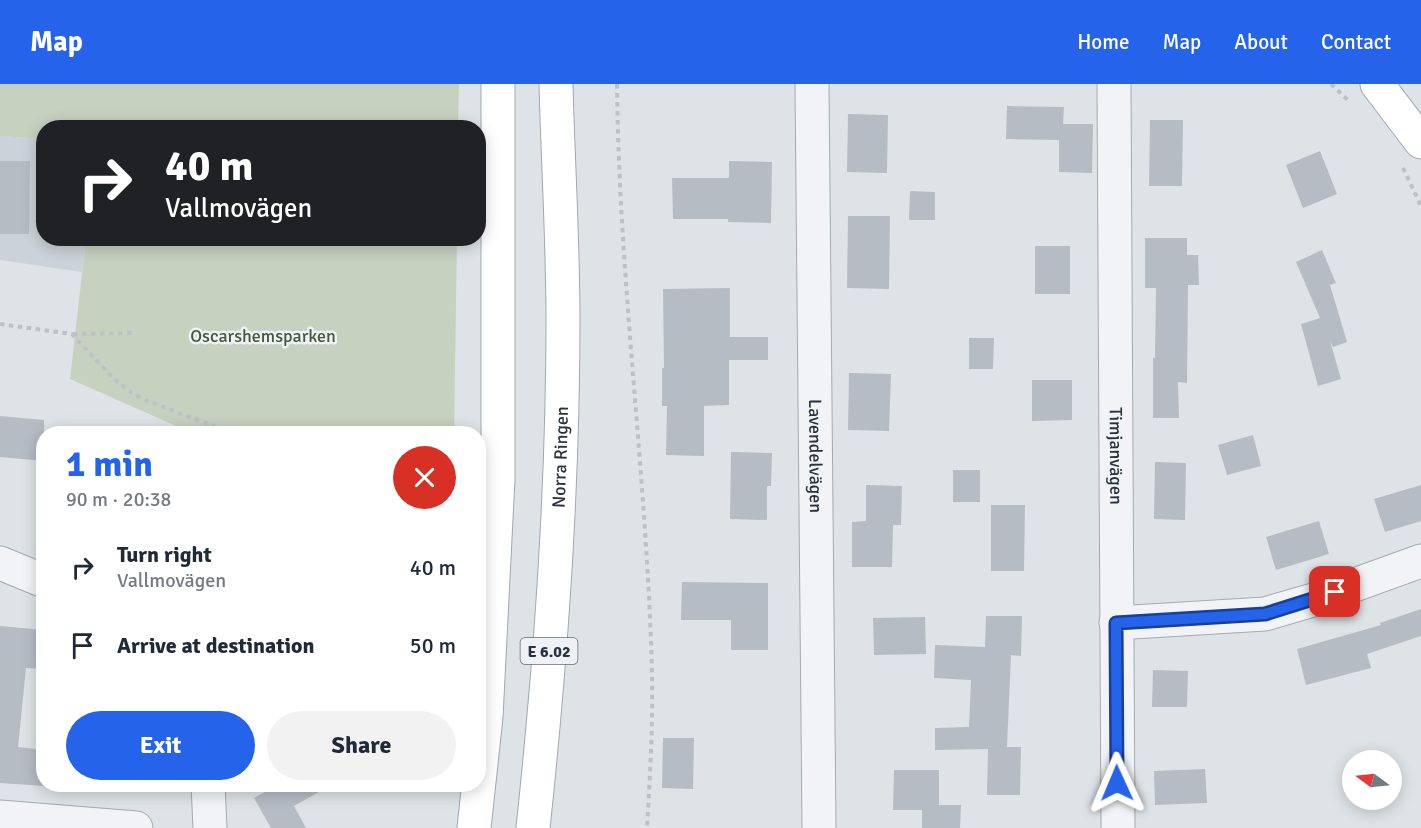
<!DOCTYPE html>
<html lang="en">
<head>
<meta charset="utf-8">
<style>
  :root { --surface:#fff; --page:#f2f2f3; --text:#1f2937; --muted:#747a83; --accent:#2563eb }
  body { margin:0; font-family:Signika,sans-serif; background:var(--page); color:var(--text); height:100vh; display:flex; flex-direction:column; font-size:22px; white-space:nowrap }
  * { box-sizing:border-box; margin:0 }
  p { font-size:20px; color:var(--muted) }
  .icon { flex:none; width:33px; height:33px; fill:none; stroke:currentColor; stroke-width:2; stroke-linecap:round; stroke-linejoin:round }
  .map { position:relative; flex:1; overflow:hidden }
  .drawer { position:absolute; left:36px; top:342px; width:450px; height:366px; display:flex; flex-direction:column; background:var(--surface); border-radius:24px; box-shadow:0 3px 15px #0003 }
  .drawer>* { flex:none }
  .top-card { position:absolute; left:36px; top:36px; width:450px; height:126px; border-radius:24px; box-shadow:0 3px 15px #0003; background:#202124; color:#fff; overflow:hidden }
  .needle { width:39px; rotate:285deg }
  .fabs { position:absolute; left:1342px; top:666px; display:grid; gap:12px }
  .fabs a { display:grid; place-items:center; width:60px; height:60px; border-radius:50%; background:var(--surface); box-shadow:0 3px 15px #0003; font-size:30px }
  .pin { position:absolute; display:grid; place-items:center; width:51px; height:51px; color:#fff; margin:-26px; border-radius:12px; box-shadow:0 3px 9px #0006 }
  .me { position:absolute; width:66px; margin:-33px; rotate:359deg; stroke-linejoin:round; filter:drop-shadow(0 0 4px #0008) }
  .turn { display:flex; align-items:center; gap:21px; height:126px; padding:0 30px; font-size:27px }
  .turn .icon { width:78px; height:78px; stroke-width:2.5 }
  .turn b { display:block; font-size:42px; line-height:51px }
  .round { display:grid; place-items:center; flex:none; width:63px; height:63px; border-radius:32px; background:var(--page) }
  .head { display:flex; align-items:center; justify-content:space-between; height:102px; padding:0 30px }
  h1 { font-size:36px; font-weight:700; line-height:45px; color:var(--accent) }
  .action { display:flex; gap:12px; margin-top:auto; padding:12px 30px }
  .action a { flex:1; height:69px; border-radius:36px; background:var(--accent); color:#fff; font-size:24px; font-weight:700; line-height:69px; text-align:center }
  .action a+a { background:var(--page); color:var(--text) }
  ul { padding:0; list-style:none }
  li { display:flex; align-items:center; gap:18px; height:78px; padding:0 30px }
  li div { flex:1 }
  li b { display:block; font-size:22px }
  li em { font-style:normal }
  header { display:flex; align-items:center; gap:36px; box-sizing:border-box; height:84px; padding:0 30px; background:var(--accent); color:#fff }
  header strong { font-size:28px }
  nav { display:flex; gap:33px; margin-inline-start:auto; font-size:21px }
  .map>svg:first-child { display:block }
  .built { fill:#ccd2d9 }
  .green { fill:#c6d1c0 }
  .building { fill:#b6bcc4 }
  .lines { fill:none; stroke-linecap:round; stroke-linejoin:round }
  .minor-casing { stroke:#a4aab1; stroke-width:35 }
  .major-casing { stroke:#9ea8b3; stroke-width:35 }
  .path { stroke:#bdc1c6; stroke-width:4; stroke-dasharray:4.5 4.5; stroke-linecap:butt }
  .minor { stroke:#f1f3f6; stroke-width:33 }
  .major { stroke:#fff; stroke-width:33 }
  .route-casing { stroke:#184099; stroke-width:15 }
  .route { stroke:#2563eb; stroke-width:10 }
  .labels { text-anchor:middle; stroke-width:5; stroke-linejoin:round; paint-order:stroke }
  .shield { fill:#eef1f5; stroke:#636b75; stroke-width:1.5 }
  .shield-label { font-size:16px; font-weight:bold; fill:#28323e }
  .park-label { font-size:18px; fill:#405936; stroke:#eef1f5 }
  .street-label { font-size:18px; fill:#28323e; stroke:#eef1f5 }
</style>
</head>
<body>
<header>
<strong>Map</strong>
<nav><a>Home</a><a>Map</a><a>About</a><a>Contact</a></nav>
</header>
<div class="map">
<svg width="1421" height="744" viewBox="0 0 1421 744">
  <rect width="100%" height="100%" fill="#dee3e7"/>
  <path class="built" d="M 0,52 L 43,55 L 44,154 L 86,155 L 82,188 L 0,176 Z"/>
  <path class="green" d="M 0,0 L 459,0 L 458,43 L 44,44 L 43,55 L 0,52 Z
    M 86,155 L 457,155 L 454,349 L 192,349 L 70,295 Z"/>
  <path class="building" d="M 1007,22 L 1064,23 L 1063,40 L 1093,40 L 1092,89 L 1059,88 L 1059,56 L 1006,55 Z
    M 848,30 L 888,31 L 887,89 L 847,88 Z
    M 1150,36 L 1183,36 L 1182,102 L 1149,102 Z
    M 1320,67 L 1337,110 L 1303,124 L 1286,81 Z
    M 0,77 L 30,77 L 29,150 L 0,150 Z
    M 729,77 L 772,78 L 771,139 L 728,138 L 728,135 L 673,135 L 672,94 L 729,94 Z
    M 910,107 L 935,108 L 935,136 L 909,136 Z
    M 848,132 L 890,132 L 889,205 L 847,204 Z
    M 1145,154 L 1187,154 L 1187,171 L 1198,171 L 1199,201 L 1188,201 L 1187,299 L 1178,298 L 1179,334 L 1153,334 L 1153,274 L 1155,274 L 1156,204 L 1145,204 Z
    M 1035,162 L 1070,162 L 1070,210 L 1035,210 Z
    M 1322,166 L 1336,199 L 1330,201 L 1347,258 L 1333,263 L 1330,257 L 1341,295 L 1318,302 L 1301,240 L 1320,234 L 1296,178 Z
    M 730,204 L 730,253 L 768,253 L 768,276 L 729,276 L 729,321 L 704,322 L 704,372 L 666,371 L 667,322 L 662,322 L 662,284 L 664,284 L 663,205 Z
    M 969,254 L 994,254 L 993,285 L 969,285 Z
    M 849,289 L 891,290 L 889,347 L 848,346 Z
    M 1032,296 L 1072,296 L 1072,336 L 1032,337 Z
    M 0,332 L 44,336 L 44,377 L 0,373 Z
    M 1253,351 L 1261,382 L 1227,391 L 1218,361 Z
    M 731,368 L 772,369 L 771,402 L 767,402 L 767,436 L 730,435 Z
    M 1155,378 L 1186,379 L 1185,436 L 1154,435 Z
    M 953,386 L 980,386 L 980,418 L 953,418 Z
    M 866,401 L 902,402 L 901,441 L 893,441 L 892,483 L 852,483 L 852,438 L 866,437 Z
    M 1421,401 L 1421,437 L 1385,448 L 1374,415 Z
    M 991,421 L 1025,421 L 1024,487 L 991,487 Z
    M 1319,437 L 1329,470 L 1276,486 L 1266,453 Z
    M 682,498 L 768,499 L 768,566 L 731,566 L 731,536 L 681,536 Z
    M 1421,525 L 1421,552 L 1367,570 L 1371,584 L 1306,601 L 1297,565 L 1381,541 L 1380,539 Z
    M 986,532 L 1022,532 L 1021,572 L 1011,571 L 1007,663 L 1021,663 L 1020,711 L 987,711 L 988,665 L 935,666 L 935,644 L 969,643 L 971,596 L 934,594 L 935,561 L 985,563 Z
    M 925,533 L 926,570 L 874,571 L 873,534 Z
    M 0,542 L 44,546 L 44,585 L 26,584 L 18,663 L 44,666 L 44,702 L 0,699 Z
    M 1153,586 L 1188,587 L 1187,623 L 1152,623 Z
    M 663,654 L 694,654 L 693,705 L 662,704 Z
    M 1205,685 L 1207,719 L 1155,721 L 1154,687 Z
    M 894,686 L 939,686 L 939,721 L 961,721 L 960,744 L 922,744 L 922,726 L 893,726 Z
    M 279,700 L 333,700 L 294,722 L 306,744 L 271,744 L 254,714 Z"/>
  <g class="lines">
    <g class="minor-casing">
      <g id="minor">
        <path id="s1" d="M 812,0 L 819,744"/>
        <path id="s2" d="M 1114,0 L 1118,744"/>
        <path d="M 0,479 L 44,497"/>
        <path d="M 1116,539 L 1265,530 L 1313,516 L 1421,477"/>
        <path d="M 208,700 L 210,744"/>
        <path d="M 0,733 L 136,744"/>
      </g>
    </g>
    <g class="major-casing">
      <g id="major">
        <path d="M 1377,0 L 1421,58"/>
        <path d="M 474,744 L 486,633 L 498,395 L 498,0"/>
        <path id="s3" d="M 533,744 C 551,576 563,405 563,236 C 563,158 558,79 556,0"/>
      </g>
    </g>
    <path class="path" d="M 617,0 C 619,197 647,393 652,590 C 653,641 650,693 647,744
      M 1331,0 L 1350,18
      M 1403,84 L 1421,122
      M 0,240 L 72,250 L 114,295 L 129,307 L 143,315 L 234,350
      M 73,250 L 133,249"/>
    <use href="#minor" class="minor"/>
    <use href="#major" class="major"/>
  </g>
  <g class="lines">
    <g class="route-casing">
      <path id="route" d="M 1117,699 L 1116,539 L 1265,530 L 1335,508"/>
    </g>
    <use href="#route" class="route"/>
  </g>
  <g class="labels">
    <rect class="shield" x="520.5" y="554" width="57" height="26" rx="4.5"/>
    <g class="shield-label">
      <text x="549" y="573">E 6.02</text>
    </g>
    <g class="park-label">
      <text x="263" y="258">Oscarshemsparken</text>
    </g>
    <g class="street-label">
      <text dy="6" stroke="none"><textPath href="#s3" startOffset="372">Norra Ringen</textPath></text>
      <text dy="6" stroke="none"><textPath href="#s1" startOffset="372">Lavendelvägen</textPath></text>
      <text dy="6" stroke="none"><textPath href="#s2" startOffset="372">Timjanvägen</textPath></text>
    </g>
  </g>
</svg>
<div class="fabs">
<a><svg class="needle" viewBox="-14 -14 28 28"><path d="M0-13l5 13h-10z" fill="#e53935"/><path d="M0 13l5-13h-10z" fill="#747a83"/></svg></a>
</div>
<div class="pin" style="left:1335px;top:508px;background:#d93025"><svg class="icon" aria-label="arrive" viewBox="0 0 24 24"><path d="M6 21V4h12l-3 4 3 4H6"/></svg></div>
<svg class="me" style="left:1117px;top:699px" viewBox="-20 -20 40 40"><path d="M0-17L14 15 0 8-14 15z" fill="#2563eb" stroke="#fff" stroke-width="4"/></svg>
<div class="top-card">
<div class="turn"><svg class="icon" aria-label="right" viewBox="0 0 24 24"><path d="M7 20v-9h11M14 6l5 5-5 5"/></svg><div><b>40 m</b>Vallmovägen</div></div>
</div>
<section class="drawer">
<div class="head"><div><h1>1 min</h1><p>90 m · 20:38</p></div><a class="round" style="background:#d93025;color:#fff"><svg class="icon" aria-label="close" viewBox="0 0 24 24"><path d="M6 6l12 12M18 6L6 18"/></svg></a></div>
<ul>
<li><svg class="icon" aria-label="right" viewBox="0 0 24 24"><path d="M7 20v-9h11M14 6l5 5-5 5"/></svg><div><b>Turn right</b><p>Vallmovägen</p></div><em>40 m</em></li>
<li><svg class="icon" aria-label="arrive" viewBox="0 0 24 24"><path d="M6 21V4h12l-3 4 3 4H6"/></svg><div><b>Arrive at destination</b></div><em>50 m</em></li>
</ul>
<div class="action"><a>Exit</a><a>Share</a></div>
</section>
</div>
</body>
</html>
